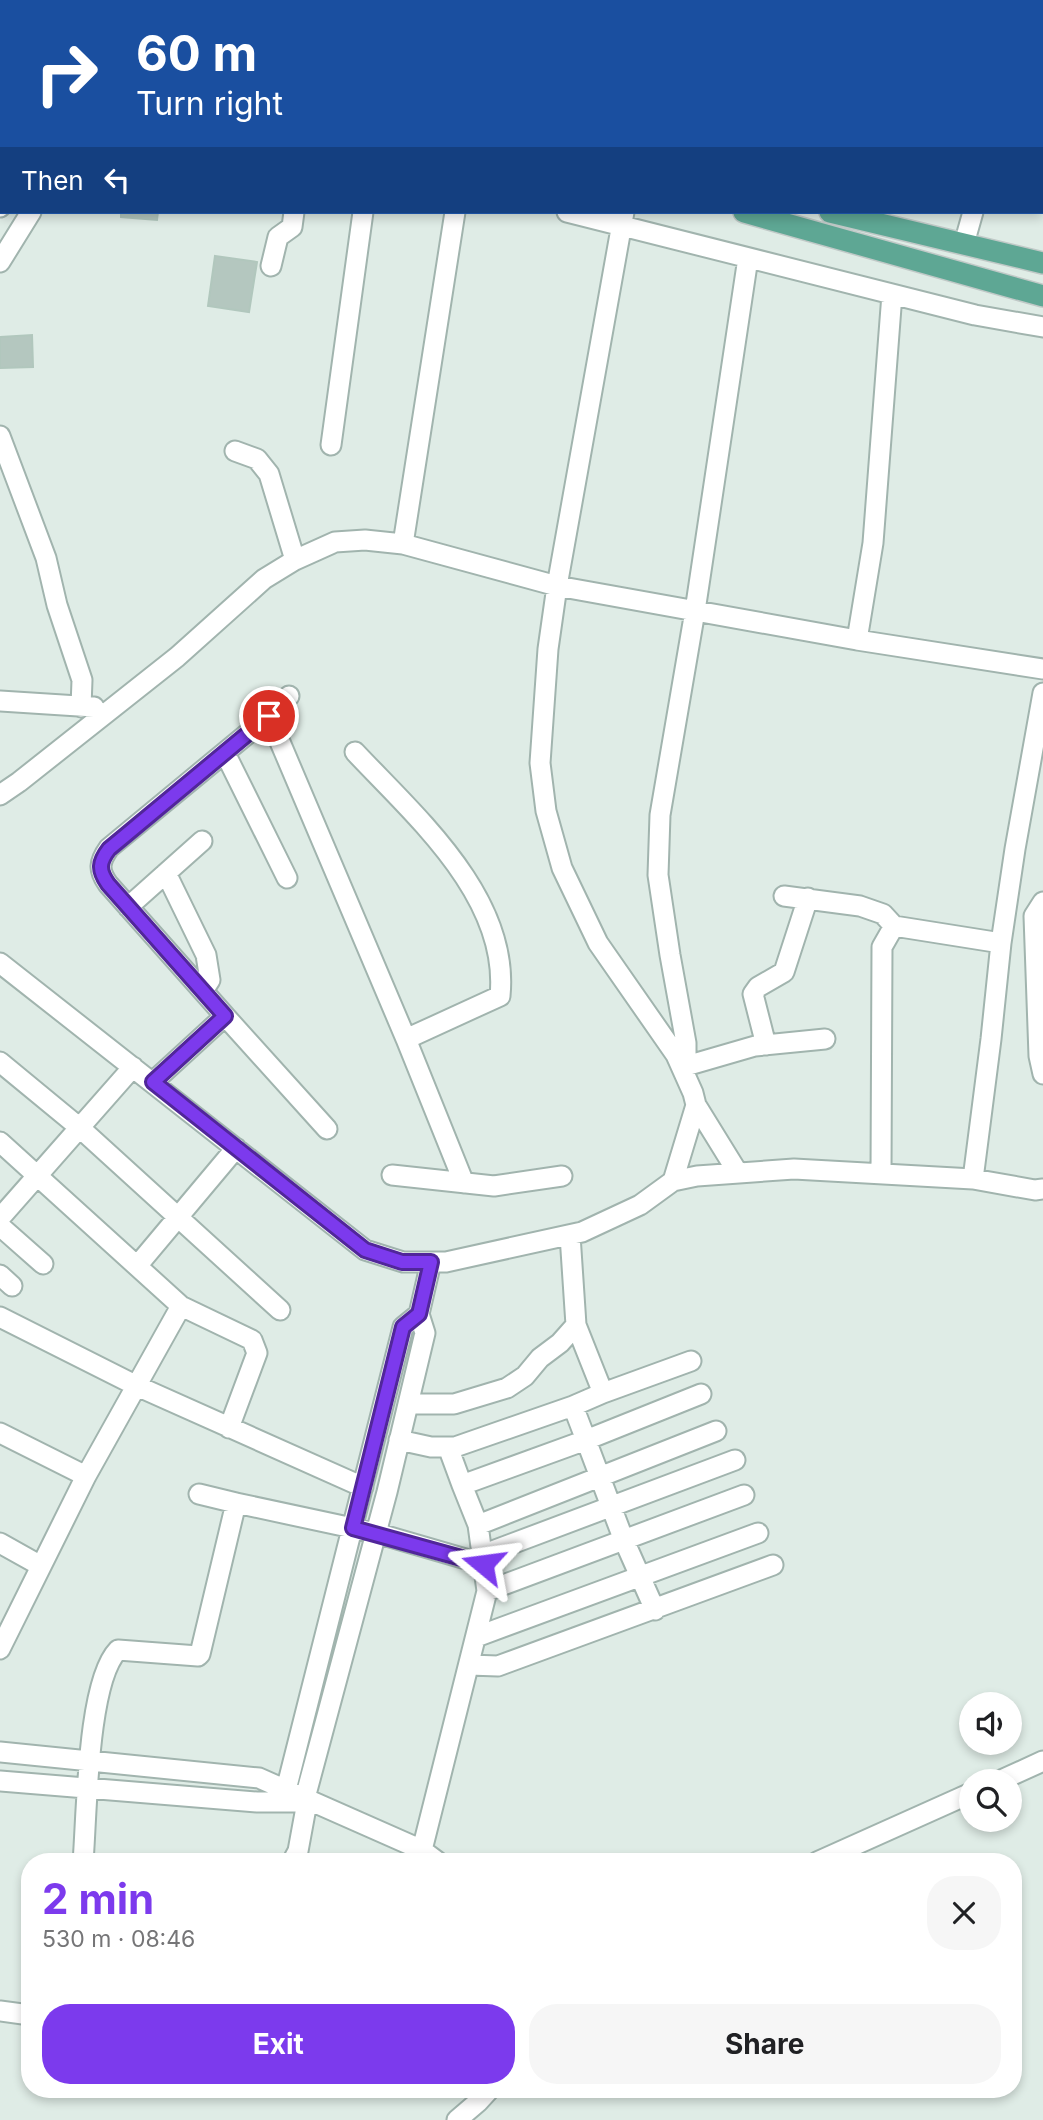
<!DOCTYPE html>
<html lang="en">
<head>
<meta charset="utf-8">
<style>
  :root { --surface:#fff; --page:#f6f6f6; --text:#202124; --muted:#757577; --accent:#7c3aed }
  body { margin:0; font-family:Inter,sans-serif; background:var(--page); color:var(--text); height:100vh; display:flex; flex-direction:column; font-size:26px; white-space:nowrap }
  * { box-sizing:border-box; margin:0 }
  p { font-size:23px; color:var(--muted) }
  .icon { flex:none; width:38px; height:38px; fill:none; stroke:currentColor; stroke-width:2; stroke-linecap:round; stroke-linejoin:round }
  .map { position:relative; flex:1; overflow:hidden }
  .details { position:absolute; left:21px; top:1853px; width:1001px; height:245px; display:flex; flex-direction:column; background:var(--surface); border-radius:28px; box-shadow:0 4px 10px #0003 }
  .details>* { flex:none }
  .banner { position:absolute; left:0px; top:0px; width:1043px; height:214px; box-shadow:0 4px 10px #0003; background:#1a4fa0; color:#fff; overflow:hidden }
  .tools { position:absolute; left:959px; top:1692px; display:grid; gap:14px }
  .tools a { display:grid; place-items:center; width:63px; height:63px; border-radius:50%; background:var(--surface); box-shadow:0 4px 10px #0003; font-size:35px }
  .pin { position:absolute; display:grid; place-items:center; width:60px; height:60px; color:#fff; margin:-30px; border:4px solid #fff; border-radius:50%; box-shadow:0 2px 7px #0007 }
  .me { position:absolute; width:77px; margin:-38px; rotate:286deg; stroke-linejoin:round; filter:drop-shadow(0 0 5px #0008) }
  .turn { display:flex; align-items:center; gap:24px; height:147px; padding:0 21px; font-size:32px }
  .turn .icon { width:91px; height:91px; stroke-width:2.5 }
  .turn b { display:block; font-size:49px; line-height:60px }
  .then { display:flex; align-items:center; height:66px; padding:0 21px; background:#0003; gap:14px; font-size:26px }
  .round { display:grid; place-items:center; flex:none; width:74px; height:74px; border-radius:28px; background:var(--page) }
  .head { display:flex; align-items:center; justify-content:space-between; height:119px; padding:0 21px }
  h1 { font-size:42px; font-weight:700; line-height:52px; color:var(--accent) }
  .primary-button { display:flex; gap:14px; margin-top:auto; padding:14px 21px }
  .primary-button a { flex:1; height:80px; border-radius:28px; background:var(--accent); color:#fff; font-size:28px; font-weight:700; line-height:80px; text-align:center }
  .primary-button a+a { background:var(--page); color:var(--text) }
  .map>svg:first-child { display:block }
  .building { fill:#b4c7bf; stroke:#b1c7bd; stroke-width:2 }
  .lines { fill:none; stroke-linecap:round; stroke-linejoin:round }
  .lane-casing { stroke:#a1b4ae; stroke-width:13 }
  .street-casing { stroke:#a1b4ae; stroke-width:23 }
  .primary-casing { stroke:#c0c9c7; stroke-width:24 }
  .lane { stroke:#fff; stroke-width:10 }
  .street { stroke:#fff; stroke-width:19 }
  .primary { stroke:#5ea794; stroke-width:21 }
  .route-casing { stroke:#51269a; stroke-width:18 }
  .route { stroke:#7c3aed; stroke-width:12 }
</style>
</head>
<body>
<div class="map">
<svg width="1043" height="2120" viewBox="0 0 1043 2120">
  <rect width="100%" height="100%" fill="#dfece6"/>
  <path class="building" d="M 121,212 L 158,212 L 157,220 L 121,217 Z
    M 215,256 L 257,262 L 249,312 L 208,306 Z
    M 32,335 L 33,367 L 0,368 L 0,337 Z"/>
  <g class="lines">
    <g class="lane-casing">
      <path id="lane" d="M 294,2 L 295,0
        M 386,2 L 387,0"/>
    </g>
    <g class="street-casing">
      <path id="street" d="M 127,2 L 128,0
        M 446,2 L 446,0
        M 666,2 L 667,0
        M 749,2 L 750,0
        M 968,2 L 968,0
        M 1031,2 L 1031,0
        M 1041,39 L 1043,40
        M 1041,98 L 1043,99
        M 0,114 L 2,115
        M 1041,138 L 1043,138
        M 1041,186 L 1043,187
        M 0,207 L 2,205
        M 567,212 L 975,315 L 1043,327
        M 624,212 L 557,586 L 548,649 L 540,763 L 546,811 L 562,868 L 598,943 L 676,1055 L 693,1093 L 696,1105 L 738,1173
        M 964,244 L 973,212
        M 0,262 L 31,212
        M 271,266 L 278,237 L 292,227 L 294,212
        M 0,436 L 46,558 L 57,605 L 82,680 L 81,707
        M 331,445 L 363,212
        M 235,451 L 257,459 L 269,474 L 295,560
        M 403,544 L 455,212
        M 857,640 L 873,543 L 892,294
        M 0,701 L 94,707
        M 269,716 L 406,1039
        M 355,752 C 416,817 510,898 500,996 L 406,1039 L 464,1183
        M 225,753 L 287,878
        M 0,795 L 19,782 L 177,657 L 264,579 L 295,560 L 335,542 L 365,540 L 403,544 L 557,586 L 857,640 L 1043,669
        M 166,873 L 206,955 L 210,980 L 203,991
        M 784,896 L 860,906 L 883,914 L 894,926 L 1001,943
        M 1043,902 L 1034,916 L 1039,1056 L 1043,1074
        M 128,907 L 202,841
        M 0,963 L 365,1250 L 403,1262 L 446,1262 L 582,1232 L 640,1205 L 673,1181 L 697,1176 L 794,1169 L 973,1179 L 1035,1190 L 1043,1189
        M 225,1016 L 327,1129
        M 766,1045 L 753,994 L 758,987 L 784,972 L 808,898
        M 0,1062 L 80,1128 L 280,1310
        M 686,1066 L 755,1046 L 825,1039
        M 686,1072 L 686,1043 L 670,955 L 658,875 L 660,815 L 695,611 L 748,258
        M 153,1082 L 225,1016 L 108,884 C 98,870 99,862 109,848 L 269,716 L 289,696
        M 0,1142 L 181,1306 L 252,1340 L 257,1353 L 229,1428
        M 881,1174 L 882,947 L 894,926
        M 392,1175 L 494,1186 L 562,1176
        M 973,1179 L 991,1039 L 1001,943 L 1015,849 L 1043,693
        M 673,1181 L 696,1105
        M 0,1218 L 133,1067
        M 0,1226 L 43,1264
        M 137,1266 L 236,1148
        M 0,1275 L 12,1286
        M 0,1317 L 137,1386 L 363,1487
        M 576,1325 L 603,1393 L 573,1406 L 586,1440 L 701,1394
        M 603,1393 L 691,1361
        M 408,1404 L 454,1404 L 507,1388 L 525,1376 L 540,1358 L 560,1343 L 576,1325 L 570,1235
        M 0,1433 L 86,1476
        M 399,1440 L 431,1447 L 455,1447 L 573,1406
        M 448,1447 L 462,1485
        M 199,1494 L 236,1503
        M 478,1525 L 716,1431
        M 0,1543 L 41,1566
        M 482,1555 L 735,1460
        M 487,1591 L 744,1495
        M 476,1637 L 758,1533
        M 0,1649 L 86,1476 L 181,1306
        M 469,1665 L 498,1666 L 773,1565
        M 0,1752 L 259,1778 L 422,1850 L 438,1862
        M 0,1781 L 257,1802 L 307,1802
        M 997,1782 L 1043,1761
        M 286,1790 L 403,1327 L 419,1314
        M 305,1798 L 387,1492 L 425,1333 L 419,1314 L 431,1262
        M 422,1850 L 487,1591 L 478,1525 L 462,1485 L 586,1440 L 623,1538 L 655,1610
        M 83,1862 C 87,1814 87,1682 118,1650 L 198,1656 L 200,1654 L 236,1503 L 376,1533 L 483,1564
        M 292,1862 L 298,1851 L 307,1802
        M 817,1862 L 971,1793
        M 0,2011 L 30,2015
        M 457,2120 L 478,2102 L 489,2090"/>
    </g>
    <g class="primary-casing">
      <path id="primary" d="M 162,0 L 167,2
        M 232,0 L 237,2
        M 744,212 L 1043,296
        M 830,212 L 1043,263"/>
    </g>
    <use href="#lane" class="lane"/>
    <use href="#street" class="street"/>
    <use href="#primary" class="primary"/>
  </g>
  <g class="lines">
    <g class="route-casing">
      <path id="route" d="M 269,716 L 109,849 C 99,862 98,870 108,884 L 225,1016 L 153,1082 L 365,1250 L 402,1262 L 431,1262 L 419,1314 L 403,1327 L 353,1528 L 483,1564"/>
    </g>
    <use href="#route" class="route"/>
  </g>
</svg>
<div class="tools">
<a><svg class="icon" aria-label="sound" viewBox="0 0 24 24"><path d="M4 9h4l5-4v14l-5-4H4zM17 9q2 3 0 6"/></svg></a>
<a><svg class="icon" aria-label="search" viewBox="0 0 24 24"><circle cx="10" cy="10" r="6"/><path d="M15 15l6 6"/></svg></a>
</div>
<div class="pin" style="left:269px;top:716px;background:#d93025"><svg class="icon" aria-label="arrive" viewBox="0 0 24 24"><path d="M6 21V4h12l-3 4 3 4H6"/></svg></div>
<svg class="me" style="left:483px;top:1564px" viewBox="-20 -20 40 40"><path d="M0-17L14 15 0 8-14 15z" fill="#7c3aed" stroke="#fff" stroke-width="4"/></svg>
<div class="banner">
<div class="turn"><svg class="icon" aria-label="right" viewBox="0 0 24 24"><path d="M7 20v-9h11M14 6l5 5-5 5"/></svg><div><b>60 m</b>Turn right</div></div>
<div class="then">Then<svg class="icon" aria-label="left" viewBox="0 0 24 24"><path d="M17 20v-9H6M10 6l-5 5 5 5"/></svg></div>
</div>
<section class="details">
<div class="head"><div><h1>2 min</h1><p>530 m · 08:46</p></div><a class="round"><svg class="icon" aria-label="close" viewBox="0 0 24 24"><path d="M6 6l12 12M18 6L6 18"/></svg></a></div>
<div class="primary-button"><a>Exit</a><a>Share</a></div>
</section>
</div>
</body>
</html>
